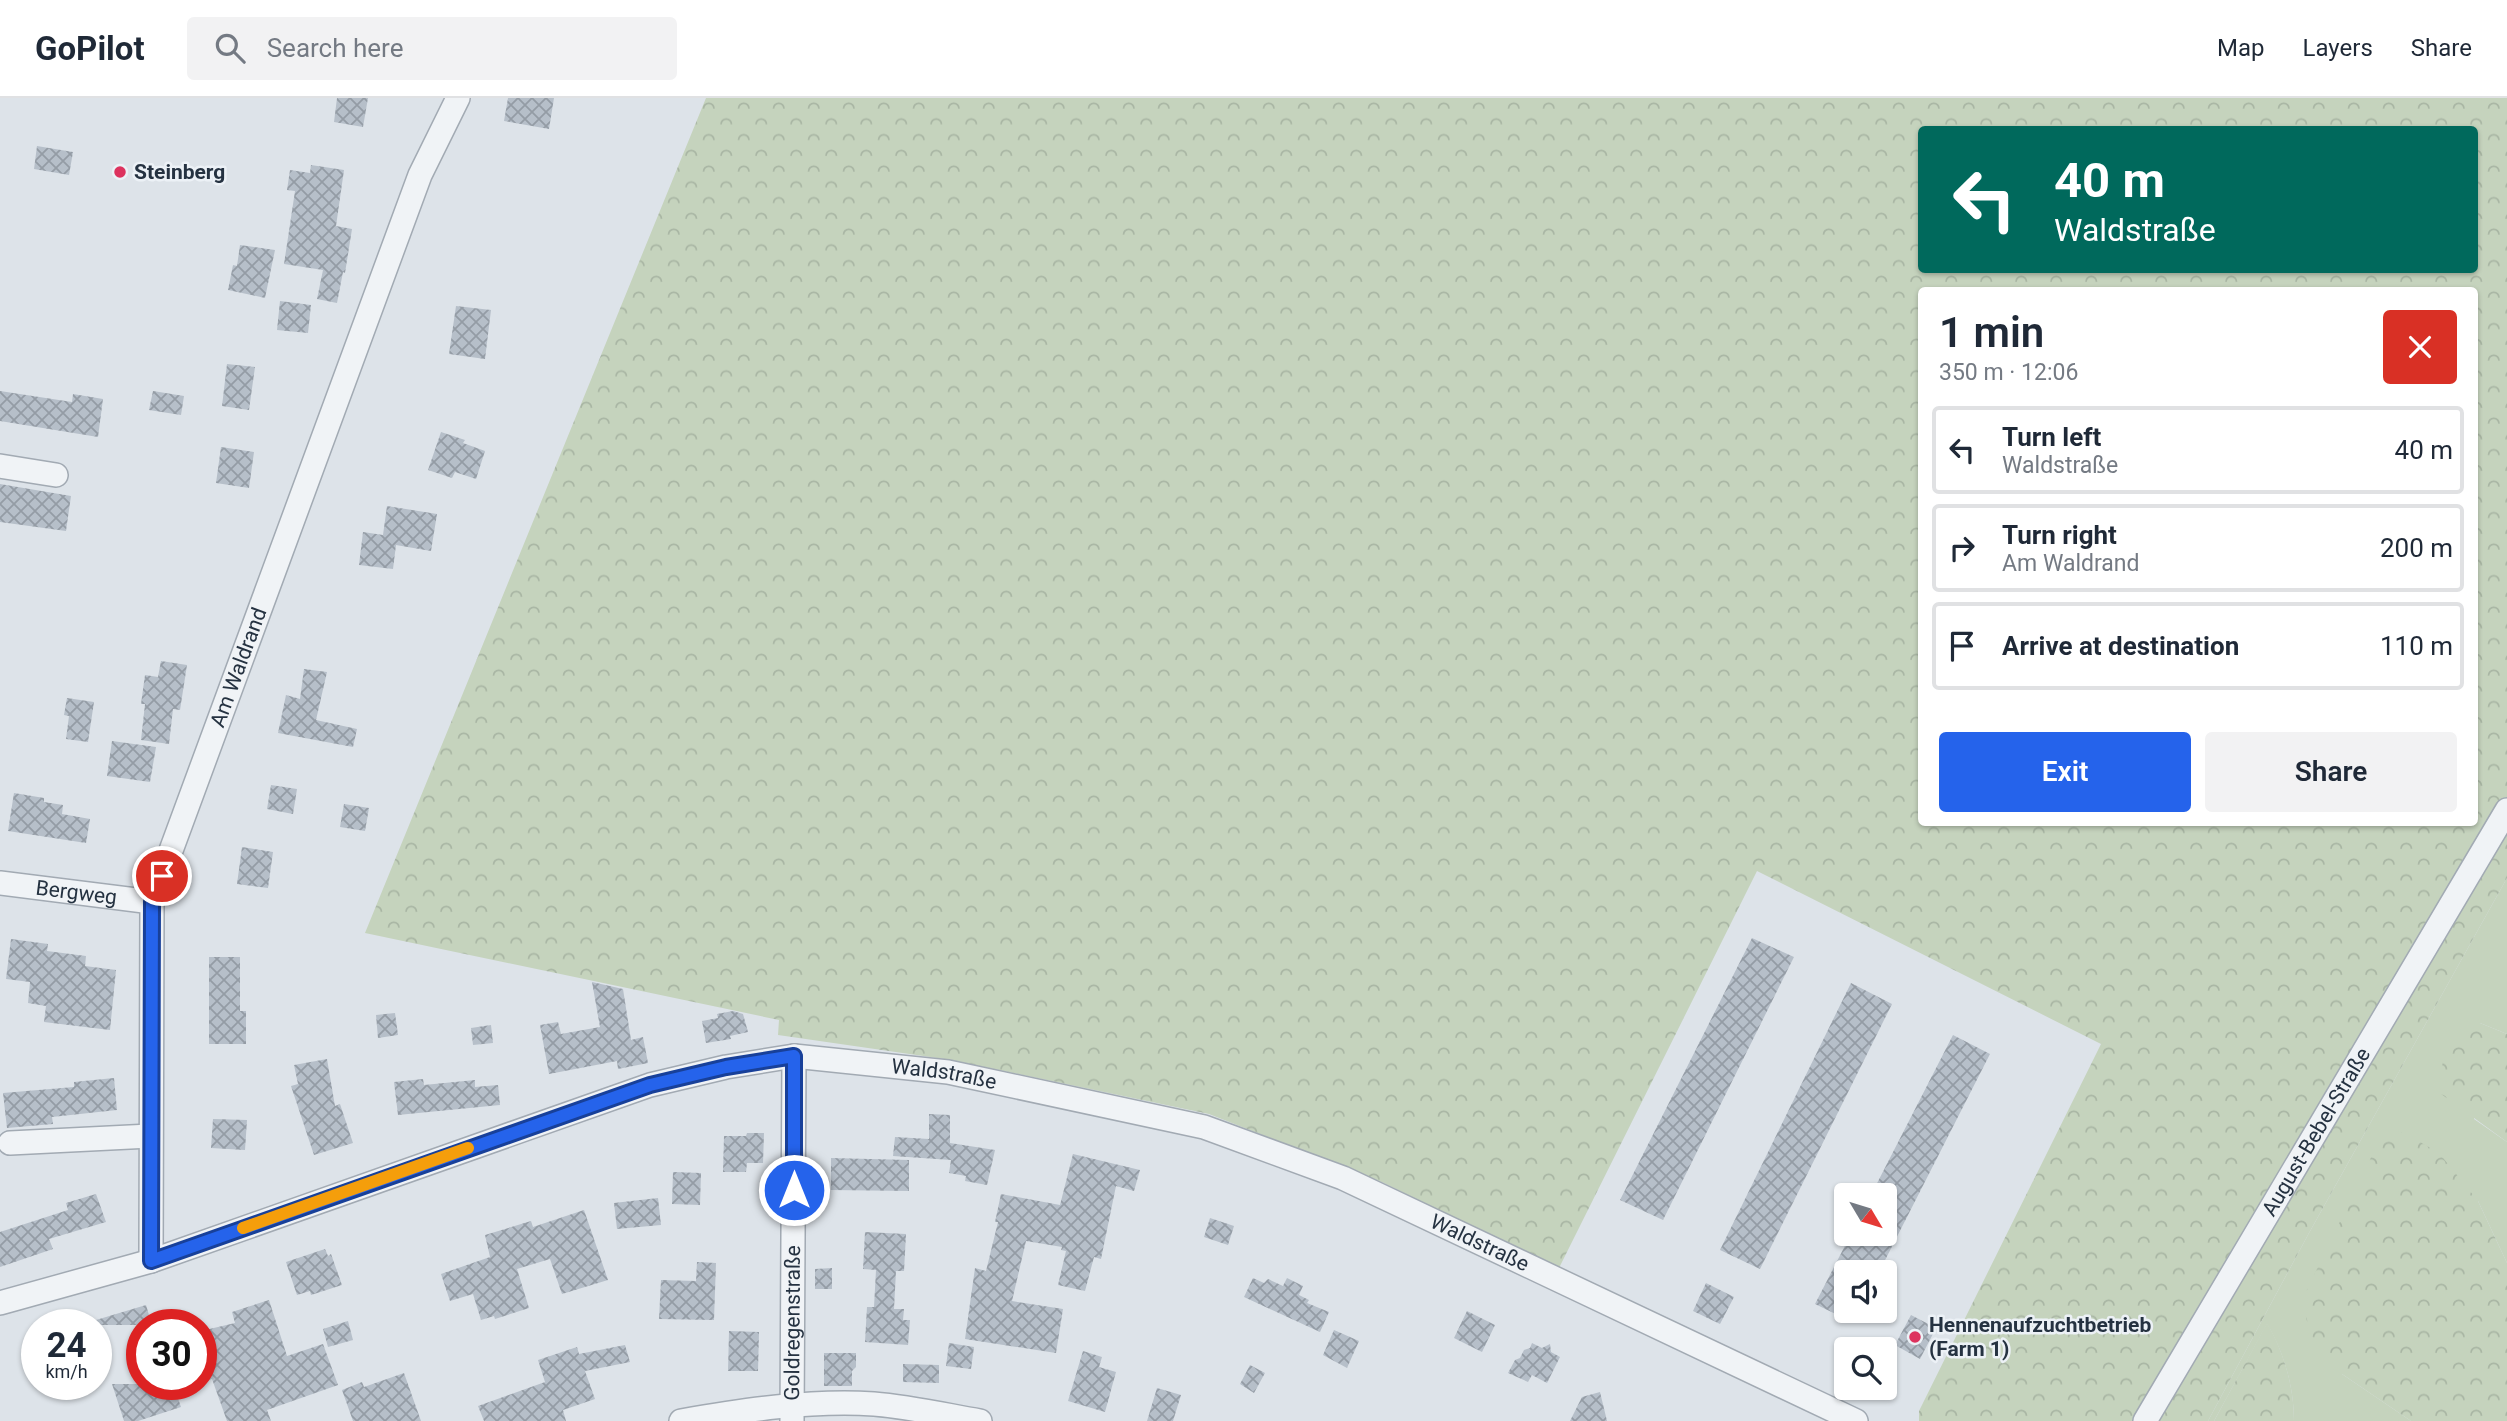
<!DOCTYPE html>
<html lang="en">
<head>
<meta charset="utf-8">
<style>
  :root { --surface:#fff; --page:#f2f2f3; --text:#1f2937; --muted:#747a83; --line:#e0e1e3; --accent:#2563eb }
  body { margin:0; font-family:Roboto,sans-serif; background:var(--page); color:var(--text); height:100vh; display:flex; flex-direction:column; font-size:26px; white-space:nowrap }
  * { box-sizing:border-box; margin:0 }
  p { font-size:23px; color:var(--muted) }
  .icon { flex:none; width:38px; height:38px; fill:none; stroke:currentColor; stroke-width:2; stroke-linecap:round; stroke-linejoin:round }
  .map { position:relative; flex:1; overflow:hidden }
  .sheet { position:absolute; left:1918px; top:189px; width:560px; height:539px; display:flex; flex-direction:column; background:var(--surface); border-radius:7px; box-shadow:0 2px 5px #0004 }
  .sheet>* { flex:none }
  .banner { position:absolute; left:1918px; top:28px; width:560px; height:147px; border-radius:7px; box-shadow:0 2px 5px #0004; background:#00695c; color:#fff; overflow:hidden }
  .needle { width:46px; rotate:128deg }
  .fabs { position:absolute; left:1834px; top:1085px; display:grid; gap:14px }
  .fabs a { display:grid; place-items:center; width:63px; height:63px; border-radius:7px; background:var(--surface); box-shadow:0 2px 5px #0004; font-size:35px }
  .speed { position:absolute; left:21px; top:1211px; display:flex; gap:14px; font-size:35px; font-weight:700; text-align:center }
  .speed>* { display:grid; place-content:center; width:91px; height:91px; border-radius:50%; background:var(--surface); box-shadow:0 2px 5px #0004; line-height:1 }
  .speed small { font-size:18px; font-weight:400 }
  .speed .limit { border:10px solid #d22; background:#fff; color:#111 }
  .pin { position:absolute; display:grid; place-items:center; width:60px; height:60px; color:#fff; margin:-30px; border:4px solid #fff; border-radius:50%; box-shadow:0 2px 7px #0007 }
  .me { position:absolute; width:77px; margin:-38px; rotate:0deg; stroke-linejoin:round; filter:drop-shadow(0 0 5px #0008) }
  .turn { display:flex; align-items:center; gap:24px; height:147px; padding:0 21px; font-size:32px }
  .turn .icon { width:91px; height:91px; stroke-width:2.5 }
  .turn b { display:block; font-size:49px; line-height:60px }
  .round { display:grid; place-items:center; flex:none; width:74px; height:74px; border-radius:7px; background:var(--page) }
  .summary { display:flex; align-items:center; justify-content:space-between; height:119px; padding:0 21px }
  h1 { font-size:42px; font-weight:600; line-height:52px }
  .primary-button { display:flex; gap:14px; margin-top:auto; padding:14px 21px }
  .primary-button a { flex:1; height:80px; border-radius:7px; background:var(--accent); color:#fff; font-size:28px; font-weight:600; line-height:80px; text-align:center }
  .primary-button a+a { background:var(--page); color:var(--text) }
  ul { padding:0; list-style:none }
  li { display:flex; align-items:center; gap:21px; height:88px; margin:0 14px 10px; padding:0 7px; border:4px solid var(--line); border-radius:7px }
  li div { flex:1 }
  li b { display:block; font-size:26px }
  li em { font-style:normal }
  header { display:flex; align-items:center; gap:42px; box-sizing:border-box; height:98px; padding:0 35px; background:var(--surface); border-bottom:2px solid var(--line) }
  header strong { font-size:33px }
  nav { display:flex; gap:38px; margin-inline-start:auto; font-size:24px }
  .search { width:490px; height:63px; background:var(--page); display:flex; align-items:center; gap:18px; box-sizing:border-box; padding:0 24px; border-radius:7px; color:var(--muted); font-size:26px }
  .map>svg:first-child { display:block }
  .green { fill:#c5d3bd }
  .forest { fill:url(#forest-crowns); fill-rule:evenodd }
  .building { fill:url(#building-cross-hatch) }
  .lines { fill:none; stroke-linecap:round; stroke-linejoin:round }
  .minor-casing { stroke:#a2aab3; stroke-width:26 }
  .minor { stroke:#f0f3f6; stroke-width:23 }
  .route-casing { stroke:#184099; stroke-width:18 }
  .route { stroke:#2563eb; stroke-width:12 }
  .slow { stroke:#f59e0b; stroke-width:12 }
  .poi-dot { fill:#dd325e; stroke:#ecf1f6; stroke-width:2.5 }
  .labels { text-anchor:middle; stroke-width:5; stroke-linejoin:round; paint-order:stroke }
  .poi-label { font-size:21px; font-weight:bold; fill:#253241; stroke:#ecf1f6; text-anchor:start }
  .street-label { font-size:21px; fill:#253241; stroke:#ecf1f6 }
</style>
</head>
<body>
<header>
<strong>GoPilot</strong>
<div class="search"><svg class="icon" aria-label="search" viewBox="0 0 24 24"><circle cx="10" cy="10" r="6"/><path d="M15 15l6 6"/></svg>Search here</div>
<nav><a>Map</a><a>Layers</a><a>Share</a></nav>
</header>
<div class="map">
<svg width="2507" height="1323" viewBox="0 0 2507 1323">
  <defs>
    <pattern id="forest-crowns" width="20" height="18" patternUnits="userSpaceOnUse" patternTransform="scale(1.75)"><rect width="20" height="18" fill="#c5d3bd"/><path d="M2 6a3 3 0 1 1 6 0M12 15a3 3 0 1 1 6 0" fill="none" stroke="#a9b6a4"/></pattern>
    <pattern id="building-cross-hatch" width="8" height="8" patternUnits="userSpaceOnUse" patternTransform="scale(1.75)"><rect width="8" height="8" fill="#b6bfc9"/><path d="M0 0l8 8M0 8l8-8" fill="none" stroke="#949ca5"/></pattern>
  </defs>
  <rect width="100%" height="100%" fill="#dde3e9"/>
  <path class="green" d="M 2507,780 L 2507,936 L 2480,925 L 2474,1021 L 2507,1044 L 2507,1165 L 2478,1103 L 2342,1276 L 2411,1323 L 2294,1323 C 2294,1290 2284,1254 2267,1226 L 2214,1323 L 2208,1323 L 2309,1135 Z"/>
  <path class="forest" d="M 706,0 L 2507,0 L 2507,780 L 2309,1135 L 2208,1323 L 1919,1323 L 1919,1313 L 2101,946 L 1757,773 L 1558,1172 L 1384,1085 L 1209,1016 L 951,962 L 778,937 L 779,922 L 365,835 ZM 1922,32 L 2474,32 L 2474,172 L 1922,172 ZM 1922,192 L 2474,192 L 2474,724 L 1922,724 Z
    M 2480,925 L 2507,936 L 2507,1044 L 2437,993 L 2445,953 Z
    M 2403,1034 L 2439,1055 L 2478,1103 L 2507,1165 L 2507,1323 L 2411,1323 L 2342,1276 L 2310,1236 L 2302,1202 L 2377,1047 Z
    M 2267,1225 C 2284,1254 2294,1289 2294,1323 L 2214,1323 Z"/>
  <path class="building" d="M 337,0 L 368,0 L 363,29 L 334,24 Z
    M 508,0 L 554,0 L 549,31 L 504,23 Z
    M 37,48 L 73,54 L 69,77 L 34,71 Z
    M 311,67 L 344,72 L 336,128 L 352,131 L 345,175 L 343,174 L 337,205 L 317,201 L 323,172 L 284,166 L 295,93 L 287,92 L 290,72 L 310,75 Z
    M 240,147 L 275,152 L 265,200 L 228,192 L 233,167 L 237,168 Z
    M 280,203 L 311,207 L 308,235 L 277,232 Z
    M 456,208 L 491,212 L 485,261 L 449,256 Z
    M 227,266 L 255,269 L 249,312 L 222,308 Z
    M 0,293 L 72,304 L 73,296 L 103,301 L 98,339 L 0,323 Z
    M 153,293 L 184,298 L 181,317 L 149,312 Z
    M 441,334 L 465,342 L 463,345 L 485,353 L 476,381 L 455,374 L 452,380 L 428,372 Z
    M 221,349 L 254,354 L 249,390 L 216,385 Z
    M 0,386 L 71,398 L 66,433 L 0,424 Z
    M 387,408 L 437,416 L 431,453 L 396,447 L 393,471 L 359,467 L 363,434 L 383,437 Z
    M 161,563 L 187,567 L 180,612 L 173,611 L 169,646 L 141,642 L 145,606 L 141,606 L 145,577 L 158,579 Z
    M 304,571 L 327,574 L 316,622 L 357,631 L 353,649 L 278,635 L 286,597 L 300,601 Z
    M 67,600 L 94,604 L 88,644 L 66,641 L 69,618 L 64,617 Z
    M 112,643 L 156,649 L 150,684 L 107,678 Z
    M 271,687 L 297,691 L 293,716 L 267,711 Z
    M 14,695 L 44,700 L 44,704 L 63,707 L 62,716 L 90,721 L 86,745 L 8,733 Z
    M 344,706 L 369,710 L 365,733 L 340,729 Z
    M 242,749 L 273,754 L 268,790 L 237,786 Z
    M 1752,840 L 1794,859 L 1663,1122 L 1620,1102 Z
    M 11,841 L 48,846 L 47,853 L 86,858 L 85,868 L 116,872 L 110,932 L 44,924 L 46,908 L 28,905 L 30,884 L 6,881 Z
    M 209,859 L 240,859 L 240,913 L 246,913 L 246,946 L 209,946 Z
    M 592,884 L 623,891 L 631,942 L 643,939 L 648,965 L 618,971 L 617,963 L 549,976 L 540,927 L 558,924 L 561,936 L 600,929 Z
    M 1851,885 L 1892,906 L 1760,1171 L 1720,1152 Z
    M 733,913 L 743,916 L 748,934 L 730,938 L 731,941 L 706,945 L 702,923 L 718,920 L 717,916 Z
    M 395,915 L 398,937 L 378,940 L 376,917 Z
    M 491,927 L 493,945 L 473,947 L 471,930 Z
    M 1953,937 L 1990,956 L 1879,1174 L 1846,1174 L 1846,1221 L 1815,1206 L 1851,1136 L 1885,1136 L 1885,1097 L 1871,1097 Z
    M 327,961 L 335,1008 L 340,1006 L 353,1045 L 314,1057 L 291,988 L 298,986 L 294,967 Z
    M 114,980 L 117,1012 L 52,1019 L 53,1026 L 7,1030 L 3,995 L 74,989 L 74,984 Z
    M 423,981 L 424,987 L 475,982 L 475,989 L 498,987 L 500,1007 L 398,1017 L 394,984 Z
    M 929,1016 L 950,1017 L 950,1045 L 995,1052 L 987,1087 L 965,1083 L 966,1078 L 949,1075 L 951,1062 L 893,1058 L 895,1039 L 929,1041 Z
    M 213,1021 L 247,1022 L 245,1052 L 211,1050 Z
    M 747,1035 L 764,1035 L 763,1065 L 747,1065 L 746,1074 L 723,1074 L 724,1038 L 746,1038 Z
    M 1073,1056 L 1140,1072 L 1134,1093 L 1116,1088 L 1101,1161 L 1094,1159 L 1085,1193 L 1058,1187 L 1066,1153 L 1061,1152 L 1062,1149 L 1026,1143 L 1012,1203 L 1063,1211 L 1056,1255 L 965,1241 L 975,1170 L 986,1173 L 998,1124 L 995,1124 L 1001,1096 L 1060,1107 Z
    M 831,1060 L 909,1062 L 909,1093 L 831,1092 Z
    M 673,1074 L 701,1075 L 700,1107 L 672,1106 Z
    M 96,1096 L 106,1124 L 49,1141 L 53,1151 L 0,1169 L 0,1134 L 68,1112 L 66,1105 Z
    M 658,1100 L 661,1127 L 617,1131 L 614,1105 Z
    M 584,1112 L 608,1182 L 562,1196 L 550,1161 L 517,1171 L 529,1210 L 495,1221 L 494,1218 L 481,1222 L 473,1196 L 450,1203 L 441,1176 L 490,1159 L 485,1137 L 531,1123 L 533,1129 Z
    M 1210,1120 L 1234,1128 L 1228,1147 L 1204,1139 Z
    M 865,1134 L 906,1136 L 904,1173 L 896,1173 L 894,1211 L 904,1211 L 903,1222 L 910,1222 L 908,1247 L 865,1244 L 867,1209 L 874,1209 L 876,1172 L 863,1171 Z
    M 325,1151 L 328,1158 L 331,1156 L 342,1187 L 311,1197 L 310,1193 L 297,1197 L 286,1164 Z
    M 697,1164 L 716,1165 L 714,1222 L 659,1221 L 661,1182 L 696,1183 Z
    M 832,1170 L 832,1191 L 815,1191 L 815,1171 Z
    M 1253,1180 L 1264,1185 L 1268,1181 L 1283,1188 L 1287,1180 L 1303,1188 L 1299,1197 L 1309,1202 L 1307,1205 L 1329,1214 L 1320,1234 L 1244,1199 Z
    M 1706,1185 L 1734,1199 L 1720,1226 L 1693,1213 Z
    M 269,1202 L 287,1258 L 323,1246 L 338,1287 L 267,1312 L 271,1323 L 227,1323 L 212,1281 L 206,1283 L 201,1261 L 201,1233 L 235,1225 L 232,1214 Z
    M 146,1207 L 152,1227 L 97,1227 L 96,1222 Z
    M 1467,1213 L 1495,1227 L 1482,1254 L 1454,1240 Z
    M 1911,1217 L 1936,1230 L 1920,1261 L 1895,1247 Z
    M 348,1223 L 353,1242 L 328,1249 L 323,1231 Z
    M 1334,1232 L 1359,1243 L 1347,1270 L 1323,1257 Z
    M 729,1233 L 759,1234 L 758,1273 L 728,1273 Z
    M 949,1245 L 974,1249 L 971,1271 L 946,1268 Z
    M 1532,1245 L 1542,1250 L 1550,1246 L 1551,1254 L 1560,1259 L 1547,1285 L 1532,1277 L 1528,1284 L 1508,1275 L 1515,1262 L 1520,1260 L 1524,1252 L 1530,1250 Z
    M 625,1247 L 630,1264 L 585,1273 L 595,1301 L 563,1312 L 566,1323 L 484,1323 L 478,1308 L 545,1284 L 538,1262 L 577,1249 L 579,1256 Z
    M 1083,1253 L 1102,1259 L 1099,1269 L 1116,1274 L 1105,1314 L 1068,1303 Z
    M 824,1255 L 856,1255 L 856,1269 L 852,1273 L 852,1288 L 824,1288 Z
    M 903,1266 L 939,1267 L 939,1285 L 903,1284 Z
    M 1250,1267 L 1265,1275 L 1254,1295 L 1240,1286 Z
    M 404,1275 L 421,1323 L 353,1323 L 342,1292 L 362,1284 L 364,1289 Z
    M 112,1286 L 173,1286 L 181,1309 L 138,1323 L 124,1323 Z
    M 1157,1290 L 1181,1297 L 1173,1323 L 1147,1323 Z
    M 1600,1294 L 1607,1323 L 1570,1323 L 1582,1299 Z"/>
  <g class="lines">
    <g class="minor-casing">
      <g id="minor">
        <path d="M 0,368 L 56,377"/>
        <path id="s1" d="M 0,785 L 152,804"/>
        <path d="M 10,1045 L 150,1038"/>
        <path id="s2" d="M 151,1163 L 152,804 L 420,77 L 458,0"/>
        <path id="s3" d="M 0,1205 L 151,1163 L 650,987 L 726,969 L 794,958 L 948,974 L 1204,1029 L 1343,1080 L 1856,1323"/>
        <path d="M 681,1323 C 744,1312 809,1302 874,1306 C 910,1309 945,1317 980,1323"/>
        <path id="s4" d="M 792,1323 L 794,958"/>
        <path id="s5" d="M 2145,1323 L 2507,712"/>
      </g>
    </g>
    <use href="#minor" class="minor"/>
  </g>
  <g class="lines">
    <g class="route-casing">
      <path id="route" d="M 162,778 L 152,804 L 151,1163 L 650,987 L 726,969 L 794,958 L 794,1092"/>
    </g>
    <use href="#route" class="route"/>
    <path class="slow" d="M 243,1130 L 468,1050"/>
  </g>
  <g class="poi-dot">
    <circle cx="120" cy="74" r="7"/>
    <circle cx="1915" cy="1239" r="7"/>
  </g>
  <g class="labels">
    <g class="poi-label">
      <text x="134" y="81">Steinberg</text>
      <text x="1929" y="1234">Hennenaufzuchtbetrieb<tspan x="1929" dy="24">(Farm 1)</tspan></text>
    </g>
    <g class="street-label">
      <text dy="7" stroke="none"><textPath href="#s2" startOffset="609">Am Waldrand</textPath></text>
      <text dy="7" stroke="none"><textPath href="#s1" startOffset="77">Bergweg</textPath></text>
      <text dy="7" stroke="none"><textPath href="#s3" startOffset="984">Waldstraße</textPath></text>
      <text dy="7" stroke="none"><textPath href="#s5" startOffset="336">August-Bebel-Straße</textPath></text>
      <text dy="7" stroke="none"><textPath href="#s3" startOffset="1549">Waldstraße</textPath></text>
      <text dy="7" stroke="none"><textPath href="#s4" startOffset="98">Goldregenstraße</textPath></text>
    </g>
  </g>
</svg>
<div class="fabs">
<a><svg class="needle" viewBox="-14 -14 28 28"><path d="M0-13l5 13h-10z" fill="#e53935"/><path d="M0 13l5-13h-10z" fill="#747a83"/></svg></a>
<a><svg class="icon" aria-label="sound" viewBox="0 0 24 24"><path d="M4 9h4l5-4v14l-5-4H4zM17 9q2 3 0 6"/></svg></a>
<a><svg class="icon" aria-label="search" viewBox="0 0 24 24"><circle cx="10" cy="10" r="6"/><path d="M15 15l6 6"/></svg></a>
</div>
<div class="speed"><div>24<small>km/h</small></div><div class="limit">30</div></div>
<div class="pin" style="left:162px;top:778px;background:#d93025"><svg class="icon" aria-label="arrive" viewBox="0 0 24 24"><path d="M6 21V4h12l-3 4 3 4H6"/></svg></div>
<svg class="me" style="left:794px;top:1092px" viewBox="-20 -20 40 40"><circle r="17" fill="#2563eb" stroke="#fff" stroke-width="3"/><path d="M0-11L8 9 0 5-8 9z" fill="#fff"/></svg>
<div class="banner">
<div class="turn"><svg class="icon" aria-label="left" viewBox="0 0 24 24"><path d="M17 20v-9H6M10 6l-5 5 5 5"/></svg><div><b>40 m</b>Waldstraße</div></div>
</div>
<section class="sheet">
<div class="summary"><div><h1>1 min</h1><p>350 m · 12:06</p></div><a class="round" style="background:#d93025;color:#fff"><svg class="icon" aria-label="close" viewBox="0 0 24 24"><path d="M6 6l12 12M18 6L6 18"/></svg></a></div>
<ul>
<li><svg class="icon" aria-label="left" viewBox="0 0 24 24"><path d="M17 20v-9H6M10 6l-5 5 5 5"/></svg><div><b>Turn left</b><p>Waldstraße</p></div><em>40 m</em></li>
<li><svg class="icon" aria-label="right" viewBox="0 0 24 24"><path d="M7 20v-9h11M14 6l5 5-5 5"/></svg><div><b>Turn right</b><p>Am Waldrand</p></div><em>200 m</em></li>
<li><svg class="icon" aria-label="arrive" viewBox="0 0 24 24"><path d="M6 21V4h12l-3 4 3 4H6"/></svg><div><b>Arrive at destination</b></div><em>110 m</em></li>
</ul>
<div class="primary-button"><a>Exit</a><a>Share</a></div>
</section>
</div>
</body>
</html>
